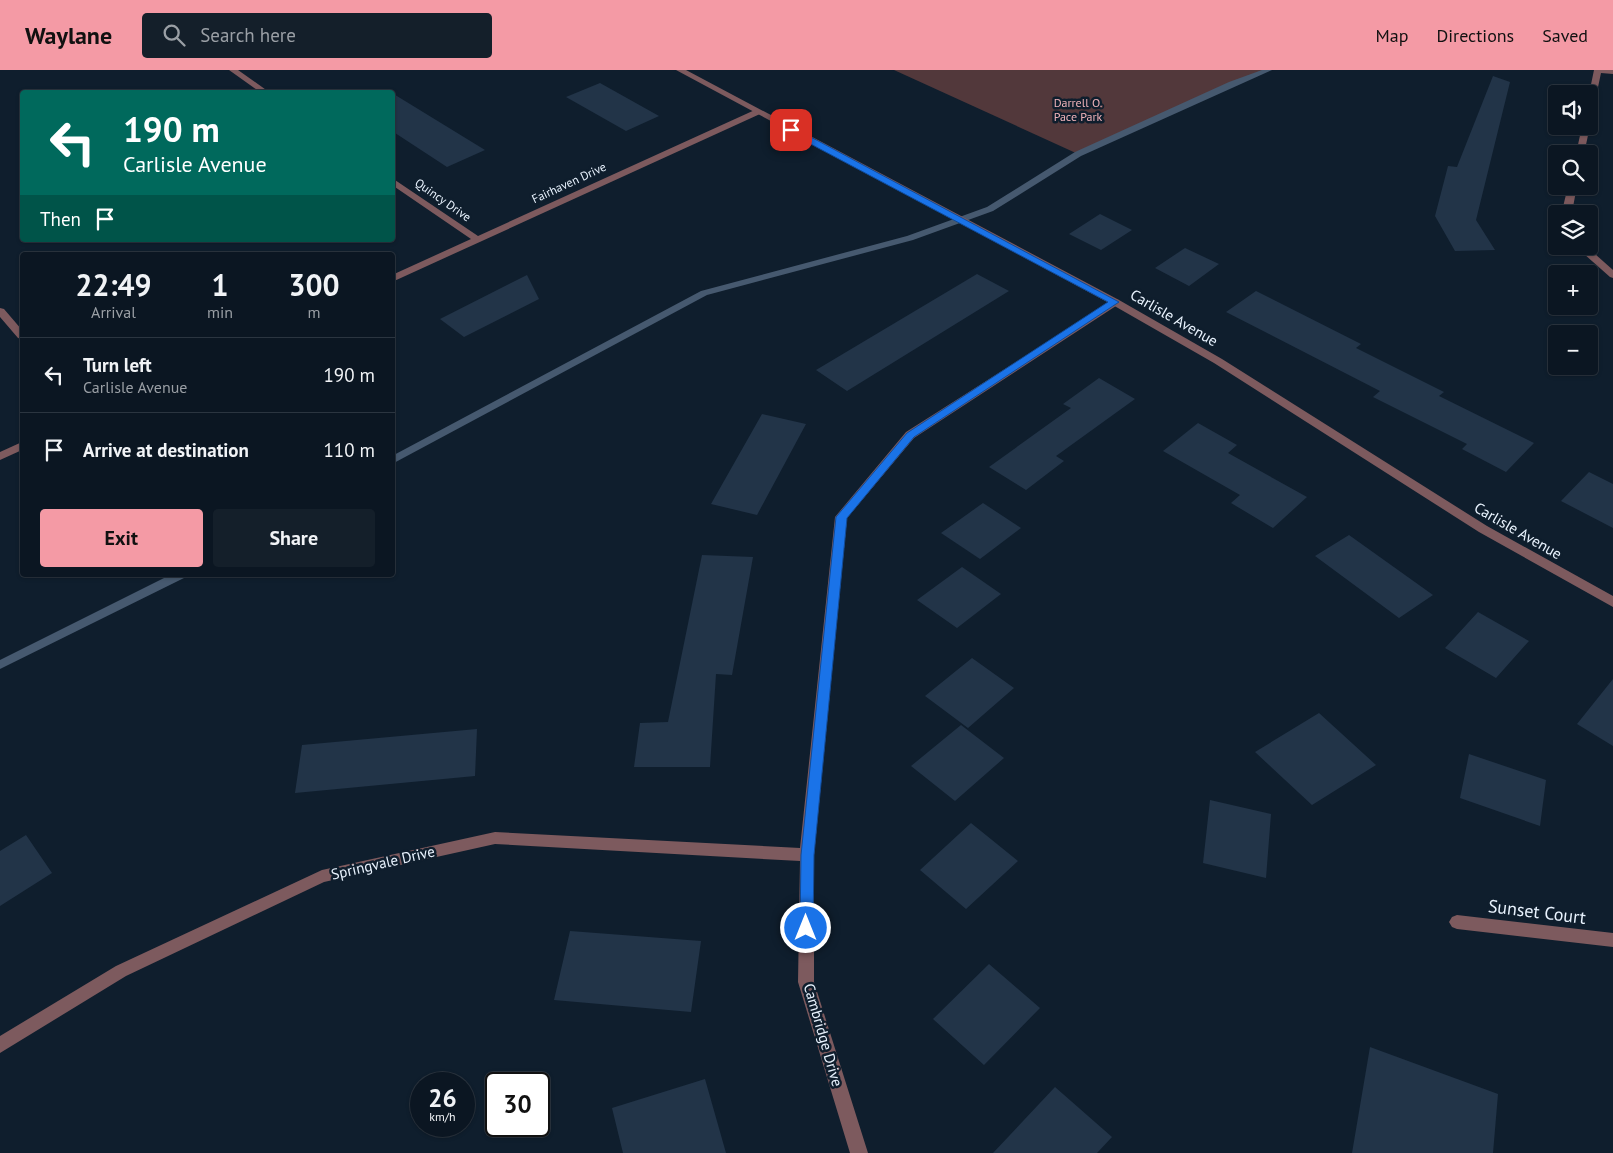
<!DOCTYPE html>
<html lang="en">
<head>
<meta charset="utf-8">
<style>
  :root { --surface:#0b1622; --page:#141f2a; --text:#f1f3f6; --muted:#9a9fa5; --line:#2b3540; --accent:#f49aa5 }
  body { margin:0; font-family:"PT Sans",sans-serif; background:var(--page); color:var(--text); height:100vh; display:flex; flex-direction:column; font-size:19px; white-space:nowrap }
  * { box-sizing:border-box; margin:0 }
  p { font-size:16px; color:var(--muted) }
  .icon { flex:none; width:28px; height:28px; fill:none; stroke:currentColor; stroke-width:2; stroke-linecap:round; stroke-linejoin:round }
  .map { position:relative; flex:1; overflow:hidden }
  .panel { position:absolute; left:20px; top:182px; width:375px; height:325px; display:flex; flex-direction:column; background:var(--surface); border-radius:5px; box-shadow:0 1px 4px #0004,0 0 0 1px var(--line) }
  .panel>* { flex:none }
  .guide { position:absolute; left:20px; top:20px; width:375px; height:152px; border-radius:5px; box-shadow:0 1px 4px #0004,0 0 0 1px var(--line); background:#00695c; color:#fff; overflow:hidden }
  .fabs { position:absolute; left:1548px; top:15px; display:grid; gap:10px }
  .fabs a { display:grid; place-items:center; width:50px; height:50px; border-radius:5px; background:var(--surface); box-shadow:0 1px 4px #0004,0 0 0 1px var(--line); font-size:25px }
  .speed { position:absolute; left:410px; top:1002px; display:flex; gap:10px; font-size:25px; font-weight:700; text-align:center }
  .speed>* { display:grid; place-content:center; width:65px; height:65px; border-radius:50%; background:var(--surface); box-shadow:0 1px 4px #0004,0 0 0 1px var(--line); line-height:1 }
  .speed small { font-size:12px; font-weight:400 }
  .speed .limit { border:2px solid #111; border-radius:8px; background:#fff; color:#111 }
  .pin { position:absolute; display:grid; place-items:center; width:42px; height:42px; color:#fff; margin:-21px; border-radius:10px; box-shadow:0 2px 8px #0006 }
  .me { position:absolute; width:55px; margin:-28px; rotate:0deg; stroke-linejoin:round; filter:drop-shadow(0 0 4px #0008) }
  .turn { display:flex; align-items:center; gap:18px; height:105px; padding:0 20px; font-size:22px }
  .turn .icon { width:65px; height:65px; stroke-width:2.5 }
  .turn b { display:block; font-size:35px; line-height:42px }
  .then { display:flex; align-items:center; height:48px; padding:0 20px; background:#0003; gap:10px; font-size:19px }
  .eta { display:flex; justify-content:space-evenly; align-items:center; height:85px; text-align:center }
  .eta b { font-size:30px; font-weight:600; line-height:35px }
  .button { display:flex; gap:10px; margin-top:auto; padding:10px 20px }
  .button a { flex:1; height:58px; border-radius:5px; background:var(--accent); color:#111; font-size:20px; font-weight:600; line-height:58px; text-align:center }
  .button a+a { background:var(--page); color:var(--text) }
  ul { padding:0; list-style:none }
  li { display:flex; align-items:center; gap:15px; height:75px; padding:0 20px; border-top:1px solid var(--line) }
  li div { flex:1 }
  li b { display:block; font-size:19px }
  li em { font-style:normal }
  header { display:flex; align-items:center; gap:30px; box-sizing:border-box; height:70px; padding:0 25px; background:var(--accent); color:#111 }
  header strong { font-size:24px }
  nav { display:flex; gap:28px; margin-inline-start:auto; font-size:18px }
  .search { width:350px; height:45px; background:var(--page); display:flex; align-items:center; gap:12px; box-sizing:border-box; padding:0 18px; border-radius:5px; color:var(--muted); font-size:19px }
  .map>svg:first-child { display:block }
  .green { fill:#52383b }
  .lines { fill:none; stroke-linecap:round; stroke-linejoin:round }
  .stream { fill:#46596f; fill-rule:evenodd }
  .building { fill:#223448 }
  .minor { fill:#7d5a5e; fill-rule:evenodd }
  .tertiary { fill:#7d5a5e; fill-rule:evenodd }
  .route { fill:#1a73e8; stroke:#114b97 }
  .labels { text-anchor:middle; stroke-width:5; stroke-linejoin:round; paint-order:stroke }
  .far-park-label { font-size:12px; fill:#f1b3ba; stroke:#0f1e2d }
  .far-street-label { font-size:12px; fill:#e9f3fe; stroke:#0f1e2d }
  .street-label { font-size:15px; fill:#e9f3fe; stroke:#0f1e2d }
  .near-street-label { font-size:18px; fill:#e9f3fe; stroke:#0f1e2d }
</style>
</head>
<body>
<header>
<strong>Waylane</strong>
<div class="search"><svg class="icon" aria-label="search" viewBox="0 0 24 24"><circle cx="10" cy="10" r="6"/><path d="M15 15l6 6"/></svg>Search here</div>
<nav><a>Map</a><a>Directions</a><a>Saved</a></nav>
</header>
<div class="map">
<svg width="1613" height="1083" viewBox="0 0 1613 1083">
  <rect width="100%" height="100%" fill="#0f1e2d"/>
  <path class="green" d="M 894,0 L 1268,0 L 1232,14 L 1078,84 Z"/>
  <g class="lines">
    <path class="stream" d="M 1262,0 L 1272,0 L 1081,86 L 993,141 L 913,170 L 707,225 L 392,394 L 392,386 L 701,221 L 907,166 L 987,137 L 1075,82 L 1229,12 Z
      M 170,505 L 185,505 L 184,508 L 0,599 L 0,590 Z"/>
  </g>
  <path class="building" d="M 1493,6 L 1510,12 L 1476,150 L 1495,180 L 1455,181 L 1435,146 L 1448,96 L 1457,97 Z
    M 600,13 L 659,46 L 626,61 L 566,27 Z
    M 392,23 L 485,80 L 447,97 L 392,61 Z
    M 1100,144 L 1132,160 L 1101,180 L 1069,164 Z
    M 1185,178 L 1219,194 L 1189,216 L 1155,198 Z
    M 977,204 L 1009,221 L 847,321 L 816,300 Z
    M 527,205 L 539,229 L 464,267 L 440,249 Z
    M 1256,221 L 1361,274 L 1356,278 L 1444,322 L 1439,326 L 1534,373 L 1506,402 L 1462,379 L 1467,374 L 1373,327 L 1380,321 L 1226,242 Z
    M 1099,308 L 1135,329 L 1056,386 L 1064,391 L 1026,420 L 989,397 L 1071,338 L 1063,334 Z
    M 762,344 L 806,354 L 757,445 L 711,434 Z
    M 1198,353 L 1237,375 L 1228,383 L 1307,427 L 1273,458 L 1231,433 L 1240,425 L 1163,381 Z
    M 1589,402 L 1613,414 L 1613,458 L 1561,431 Z
    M 983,433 L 1021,458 L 980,489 L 941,463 Z
    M 1349,465 L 1433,525 L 1399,548 L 1315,486 Z
    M 702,485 L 753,487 L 732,605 L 716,604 L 710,697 L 634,697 L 640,653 L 668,652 Z
    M 962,497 L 1001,524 L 957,558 L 917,530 Z
    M 1478,542 L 1529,571 L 1496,608 L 1445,578 Z
    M 972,588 L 1014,618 L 968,658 L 925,626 Z
    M 1613,609 L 1613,676 L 1577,654 Z
    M 1319,643 L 1376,695 L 1312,735 L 1255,682 Z
    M 961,655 L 1004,688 L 955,731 L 911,696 Z
    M 477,659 L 475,706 L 295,723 L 302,675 Z
    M 1469,684 L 1546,710 L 1540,756 L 1460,728 Z
    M 1210,730 L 1271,744 L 1266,808 L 1203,793 Z
    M 971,753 L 1018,791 L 966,839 L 920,800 Z
    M 26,765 L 52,803 L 0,836 L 0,781 Z
    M 570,861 L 701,871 L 691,942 L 554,930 Z
    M 989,894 L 1040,938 L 984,995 L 933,949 Z
    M 1370,977 L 1498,1024 L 1493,1083 L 1352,1083 Z
    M 705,1009 L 726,1083 L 623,1083 L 612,1038 Z
    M 1055,1017 L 1112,1067 L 1097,1083 L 993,1083 Z"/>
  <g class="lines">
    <path class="minor" d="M 229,0 L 238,0 L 269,22 L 260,22 Z
      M 1594,0 L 1613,0 L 1613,4 L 1601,3 L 1593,41 L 1589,43 L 1589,24 Z
      M 757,39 L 761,42 L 760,44 L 392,212 L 392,205 L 471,169 L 392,115 L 392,108 L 478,166 Z
      M 1589,54 L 1590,56 L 1584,84 L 1576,84 L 1582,56 L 1589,56 Z
      M 1568,116 L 1577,116 L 1573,137 L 1575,144 L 1565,144 L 1563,137 Z
      M 1575,176 L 1586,176 L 1613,200 L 1613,208 L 1610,207 Z
      M 1115,229 L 1119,230 L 1119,234 L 914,368 L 847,448 L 814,785 L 814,912 L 868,1083 L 850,1083 L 798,912 L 800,791 L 495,774 L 324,812 L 126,906 L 0,983 L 0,966 L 116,896 L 322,800 L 495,762 L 800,778 L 835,447 L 906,362 Z
      M 0,238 L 4,239 L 22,260 L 22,269 L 18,268 L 0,247 Z
      M 22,372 L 22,380 L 0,390 L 0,382 Z
      M 1457,845 L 1613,863 L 1613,877 L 1457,859 L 1452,857 L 1449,852 L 1452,847 Z"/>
    <path class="tertiary" d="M 676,0 L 686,0 L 1119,230 L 1222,289 L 1487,456 L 1613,526 L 1613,537 L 1479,462 L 1214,293 L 1111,234 Z"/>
  </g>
  <path class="route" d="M 788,58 L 794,58 L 1119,232 L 914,367 L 847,448 L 814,785 L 813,858 L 811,862 L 806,864 L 802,862 L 800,858 L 801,785 L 836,447 L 907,363 L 1108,232 L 788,62 Z"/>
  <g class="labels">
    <g class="far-park-label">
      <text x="1078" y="37">Darrell O.<tspan x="1078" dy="14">Pace Park</tspan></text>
    </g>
    <g class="far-street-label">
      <text transform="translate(569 113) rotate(-25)" y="4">Fairhaven Drive</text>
      <text transform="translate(443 130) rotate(35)" y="4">Quincy Drive</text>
    </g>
    <g class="street-label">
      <text transform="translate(1174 248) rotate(30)" y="5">Carlisle Avenue</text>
      <text transform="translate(1518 461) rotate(30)" y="5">Carlisle Avenue</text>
      <text transform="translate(383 793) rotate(-13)" y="5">Springvale Drive</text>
      <text transform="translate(823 965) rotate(74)" y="5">Cambridge Drive</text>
    </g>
    <g class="near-street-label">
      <text transform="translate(1537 842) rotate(7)" y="6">Sunset Court</text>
    </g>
  </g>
</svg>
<div class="fabs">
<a><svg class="icon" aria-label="sound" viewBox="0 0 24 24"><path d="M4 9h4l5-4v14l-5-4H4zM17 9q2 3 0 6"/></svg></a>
<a><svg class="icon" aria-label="search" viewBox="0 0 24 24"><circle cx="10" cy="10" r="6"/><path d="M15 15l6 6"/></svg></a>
<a><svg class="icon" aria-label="layers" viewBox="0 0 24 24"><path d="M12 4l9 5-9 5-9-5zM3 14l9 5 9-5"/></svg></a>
<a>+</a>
<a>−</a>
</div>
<div class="speed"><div>26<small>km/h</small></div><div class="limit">30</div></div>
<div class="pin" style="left:791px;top:60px;background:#d93025"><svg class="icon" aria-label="arrive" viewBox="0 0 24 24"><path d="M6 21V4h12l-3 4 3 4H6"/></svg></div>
<svg class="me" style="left:806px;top:858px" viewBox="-20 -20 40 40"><circle r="17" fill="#1a73e8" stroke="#fff" stroke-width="3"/><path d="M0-11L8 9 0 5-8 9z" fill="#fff"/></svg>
<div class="guide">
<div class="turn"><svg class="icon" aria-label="left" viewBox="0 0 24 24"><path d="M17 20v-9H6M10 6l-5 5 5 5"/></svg><div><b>190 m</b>Carlisle Avenue</div></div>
<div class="then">Then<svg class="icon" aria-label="arrive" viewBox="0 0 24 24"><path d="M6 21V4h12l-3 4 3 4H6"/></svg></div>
</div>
<section class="panel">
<div class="eta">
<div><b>22:49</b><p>Arrival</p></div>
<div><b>1</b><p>min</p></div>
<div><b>300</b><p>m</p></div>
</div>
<ul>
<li><svg class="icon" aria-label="left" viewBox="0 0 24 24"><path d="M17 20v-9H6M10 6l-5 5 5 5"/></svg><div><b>Turn left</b><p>Carlisle Avenue</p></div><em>190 m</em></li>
<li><svg class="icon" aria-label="arrive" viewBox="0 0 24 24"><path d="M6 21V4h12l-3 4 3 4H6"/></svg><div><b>Arrive at destination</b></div><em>110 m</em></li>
</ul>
<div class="button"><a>Exit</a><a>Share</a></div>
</section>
</div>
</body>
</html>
